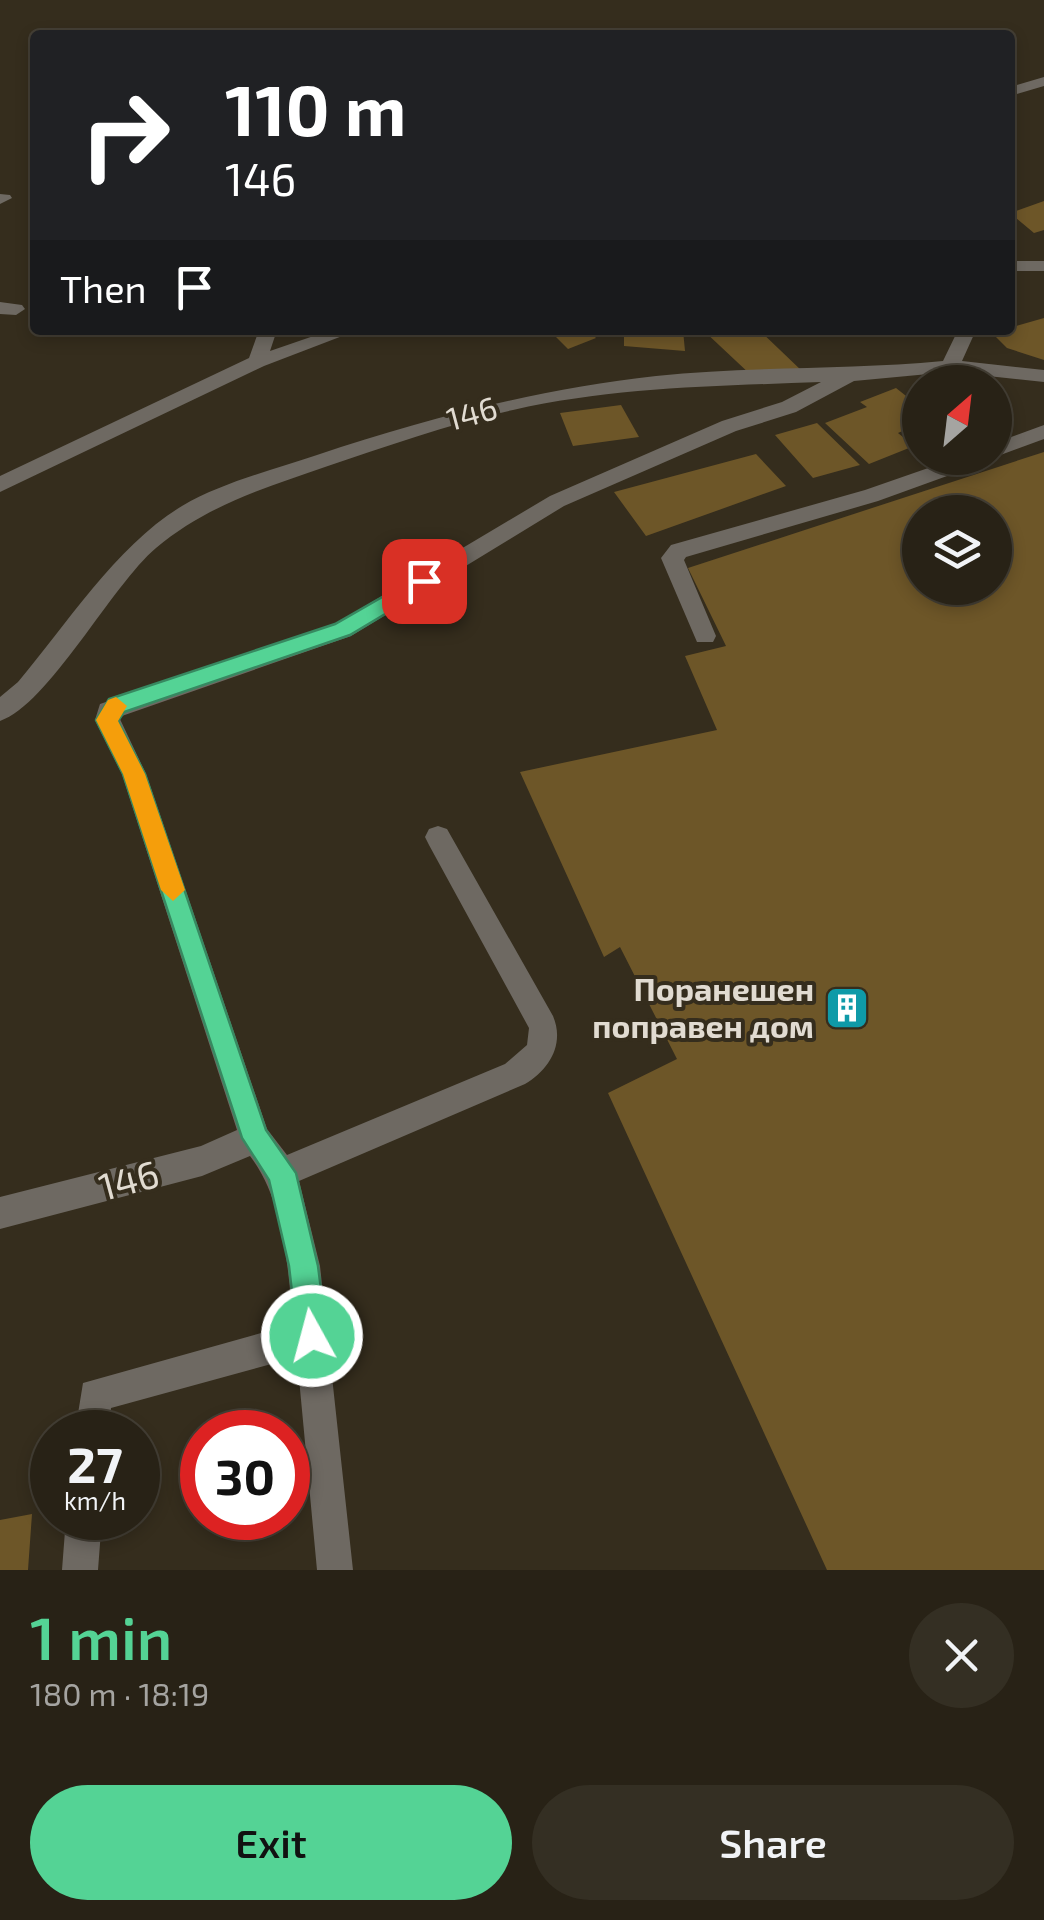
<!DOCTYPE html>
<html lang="en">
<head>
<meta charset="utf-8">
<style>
  :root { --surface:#282216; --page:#342f23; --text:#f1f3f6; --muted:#a5a4a1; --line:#443f35; --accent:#54d395 }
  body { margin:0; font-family:"Exo 2",sans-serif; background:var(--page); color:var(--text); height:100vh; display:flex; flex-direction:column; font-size:38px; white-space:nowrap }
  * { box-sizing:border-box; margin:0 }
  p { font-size:32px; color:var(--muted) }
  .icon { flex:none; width:55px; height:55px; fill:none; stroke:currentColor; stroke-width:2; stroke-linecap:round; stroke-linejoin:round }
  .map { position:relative; height:1570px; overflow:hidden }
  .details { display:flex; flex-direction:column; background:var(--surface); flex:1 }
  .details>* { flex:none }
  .banner { position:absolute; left:30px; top:30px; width:985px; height:305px; border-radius:10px; box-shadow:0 5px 15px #0003,0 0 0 2px var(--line); background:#202124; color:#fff; overflow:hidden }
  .needle { width:65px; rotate:28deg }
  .buttons { position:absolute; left:902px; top:365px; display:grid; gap:20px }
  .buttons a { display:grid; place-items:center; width:110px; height:110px; border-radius:50%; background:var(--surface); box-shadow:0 5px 15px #0003,0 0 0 2px var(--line); font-size:50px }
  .speed { position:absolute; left:30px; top:1410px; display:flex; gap:20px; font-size:50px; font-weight:700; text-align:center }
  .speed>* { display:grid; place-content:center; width:130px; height:130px; border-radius:50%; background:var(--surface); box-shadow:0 5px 15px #0003,0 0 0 2px var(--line); line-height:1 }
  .speed small { font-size:25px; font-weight:400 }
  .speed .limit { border:15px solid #d22; background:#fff; color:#111 }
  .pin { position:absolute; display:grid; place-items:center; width:85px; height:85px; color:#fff; margin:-42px; border-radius:20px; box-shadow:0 5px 15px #0006 }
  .me { position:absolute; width:110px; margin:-55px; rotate:353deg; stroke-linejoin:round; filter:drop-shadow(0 0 8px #0008) }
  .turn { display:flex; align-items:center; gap:35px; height:210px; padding:0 30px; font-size:45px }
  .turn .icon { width:130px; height:130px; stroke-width:2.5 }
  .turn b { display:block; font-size:70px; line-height:85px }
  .then { display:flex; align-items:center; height:95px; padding:0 30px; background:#0003; gap:20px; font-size:38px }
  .round { display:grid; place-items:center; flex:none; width:105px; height:105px; border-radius:52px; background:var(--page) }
  .summary { display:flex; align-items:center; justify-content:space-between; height:170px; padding:0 30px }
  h1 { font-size:60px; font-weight:600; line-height:75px; color:var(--accent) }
  .action { display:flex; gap:20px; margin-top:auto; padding:20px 30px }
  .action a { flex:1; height:115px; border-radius:60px; background:var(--accent); color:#111; font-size:40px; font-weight:600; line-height:115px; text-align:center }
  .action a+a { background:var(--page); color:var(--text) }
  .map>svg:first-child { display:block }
  .building { fill:#6d5628; fill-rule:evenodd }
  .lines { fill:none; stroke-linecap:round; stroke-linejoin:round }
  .minor { fill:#6e6962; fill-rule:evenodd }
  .route { fill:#54d395; stroke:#378961; stroke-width:2.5 }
  .slow { fill:#f59e0b }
  .labels { text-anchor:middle; stroke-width:8; stroke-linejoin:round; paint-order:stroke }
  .street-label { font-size:32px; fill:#e1dbd1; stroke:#352d1d }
  .poi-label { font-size:32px; font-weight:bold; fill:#e1dbd1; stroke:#352d1d; text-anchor:end }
  .near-street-label { font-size:38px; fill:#e1dbd1; stroke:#352d1d }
</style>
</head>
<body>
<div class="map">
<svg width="1044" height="1570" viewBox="0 0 1044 1570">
  <rect width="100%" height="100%" fill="#352d1d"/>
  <path class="building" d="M 1044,201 L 1044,230 L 1034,233 L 1010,213 Z
    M 1044,318 L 1044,360 L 1007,348 L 992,333 Z
    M 549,330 L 588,330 L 596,338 L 568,349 Z
    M 624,330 L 683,330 L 685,351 L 624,346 Z
    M 703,330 L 759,330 L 803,372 L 752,376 Z
    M 896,388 L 920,407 L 920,423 L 898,433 L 914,446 L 869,464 L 825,423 L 867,407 L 860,402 Z
    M 621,405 L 639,437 L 573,446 L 560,413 Z
    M 817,423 L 860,465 L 813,478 L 775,435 Z
    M 1044,452 L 1044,1570 L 827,1570 L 608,1093 L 677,1059 L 620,947 L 604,957 L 520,772 L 717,730 L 685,656 L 726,646 L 688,568 ZM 920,512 L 995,512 L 995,588 L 920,588 Z
    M 756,454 L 786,486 L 646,536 L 614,492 Z
    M 32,1514 L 28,1570 L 0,1570 L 0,1520 Z"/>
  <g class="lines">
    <path class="minor" d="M 1044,77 L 1044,86 L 1010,96 L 1010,87 Z
      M 0,194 L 10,195 L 12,198 L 0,204 Z
      M 1010,261 L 1044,261 L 1044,271 L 1010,271 Z
      M 0,302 L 22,305 L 25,309 L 16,315 L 0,314 Z
      M 259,330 L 277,330 L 270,351 L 331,330 L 358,330 L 264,366 L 0,492 L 0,476 L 249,358 Z
      M 958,330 L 976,330 L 962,361 L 1044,370 L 1044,382 L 950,372 L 854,381 L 796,412 L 736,431 L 564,506 L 351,636 L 119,717 L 146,774 L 267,1129 L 287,1155 L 505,1064 L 527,1045 L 529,1028 L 429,845 L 425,837 L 429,829 L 438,826 L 447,829 L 553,1016 C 565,1044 549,1070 525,1084 L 299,1181 L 320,1266 L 353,1570 L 317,1570 L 297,1357 L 111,1408 L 109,1432 L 75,1432 L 83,1383 L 293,1324 C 288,1268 285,1202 250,1156 L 202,1176 L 0,1229 L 0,1197 L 201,1146 L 237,1130 L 122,774 L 95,720 L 100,704 L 335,624 L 550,496 L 722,421 L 782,402 L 821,382 C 719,386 614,387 513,410 C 449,424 387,446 325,467 C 264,488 206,506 156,548 C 112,585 49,704 0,721 L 0,697 L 18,682 C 66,625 118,544 182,506 C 223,482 273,470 317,455 C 428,418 539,389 656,376 C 751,366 848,370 943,361 Z
      M 1044,425 L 1044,439 L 995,457 L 995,443 Z
      M 957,458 L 986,458 L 983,463 L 878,501 L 686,557 L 684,560 L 716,636 L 713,642 L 697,642 L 661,558 L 671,545 L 865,490 Z
      M 66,1518 L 102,1518 L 98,1570 L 62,1570 Z"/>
  </g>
  <path class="route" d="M 424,573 L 432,575 L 432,586 L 350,635 L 124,712 L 118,721 L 145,774 L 266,1130 L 296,1173 L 318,1266 L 327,1336 L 322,1347 L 312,1351 L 301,1347 L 297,1336 L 289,1266 L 269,1180 L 242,1138 L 123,774 L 96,720 L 109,699 L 335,624 Z"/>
  <path class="slow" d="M 116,697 L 127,706 L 118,721 L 145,774 L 185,890 L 173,901 L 161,890 L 123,774 L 96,720 L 108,700 Z"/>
  <defs>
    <g id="building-square" transform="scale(2.25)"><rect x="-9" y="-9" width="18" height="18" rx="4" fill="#0f9aa8" stroke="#352d1d"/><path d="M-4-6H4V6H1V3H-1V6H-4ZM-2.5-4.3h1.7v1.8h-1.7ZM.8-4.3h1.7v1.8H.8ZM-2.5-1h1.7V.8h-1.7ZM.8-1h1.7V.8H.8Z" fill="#fff"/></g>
  </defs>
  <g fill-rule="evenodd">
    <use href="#building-square" x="847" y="1008"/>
  </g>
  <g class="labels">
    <g class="street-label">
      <text transform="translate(472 414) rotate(-15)" y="11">146</text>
    </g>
    <g class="poi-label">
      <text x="814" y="1001">Поранешен<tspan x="814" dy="37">поправен дом</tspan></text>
    </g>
    <g class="near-street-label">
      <text transform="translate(129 1181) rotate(-15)" y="13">146</text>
    </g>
  </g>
</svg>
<div class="buttons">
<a><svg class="needle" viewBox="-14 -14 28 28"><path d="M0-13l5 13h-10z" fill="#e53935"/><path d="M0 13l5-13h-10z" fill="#a5a4a1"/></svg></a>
<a><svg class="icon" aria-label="layers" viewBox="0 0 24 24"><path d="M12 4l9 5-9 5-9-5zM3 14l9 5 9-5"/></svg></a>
</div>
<div class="speed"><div>27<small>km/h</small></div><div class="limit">30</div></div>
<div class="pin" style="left:424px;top:581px;background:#d93025"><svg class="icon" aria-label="arrive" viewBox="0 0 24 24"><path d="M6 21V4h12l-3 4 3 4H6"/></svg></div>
<svg class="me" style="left:312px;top:1336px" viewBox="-20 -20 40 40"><circle r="17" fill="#54d395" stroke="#fff" stroke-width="3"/><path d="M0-11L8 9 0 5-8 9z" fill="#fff"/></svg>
<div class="banner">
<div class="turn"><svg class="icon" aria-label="right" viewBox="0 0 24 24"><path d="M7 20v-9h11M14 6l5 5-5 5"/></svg><div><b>110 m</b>146</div></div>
<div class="then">Then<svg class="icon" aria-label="arrive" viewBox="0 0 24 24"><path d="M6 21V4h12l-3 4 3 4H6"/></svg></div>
</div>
</div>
<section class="details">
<div class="summary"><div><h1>1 min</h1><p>180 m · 18:19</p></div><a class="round"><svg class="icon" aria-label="close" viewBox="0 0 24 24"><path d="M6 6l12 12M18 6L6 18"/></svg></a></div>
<div class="action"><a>Exit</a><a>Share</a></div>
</section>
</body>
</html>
